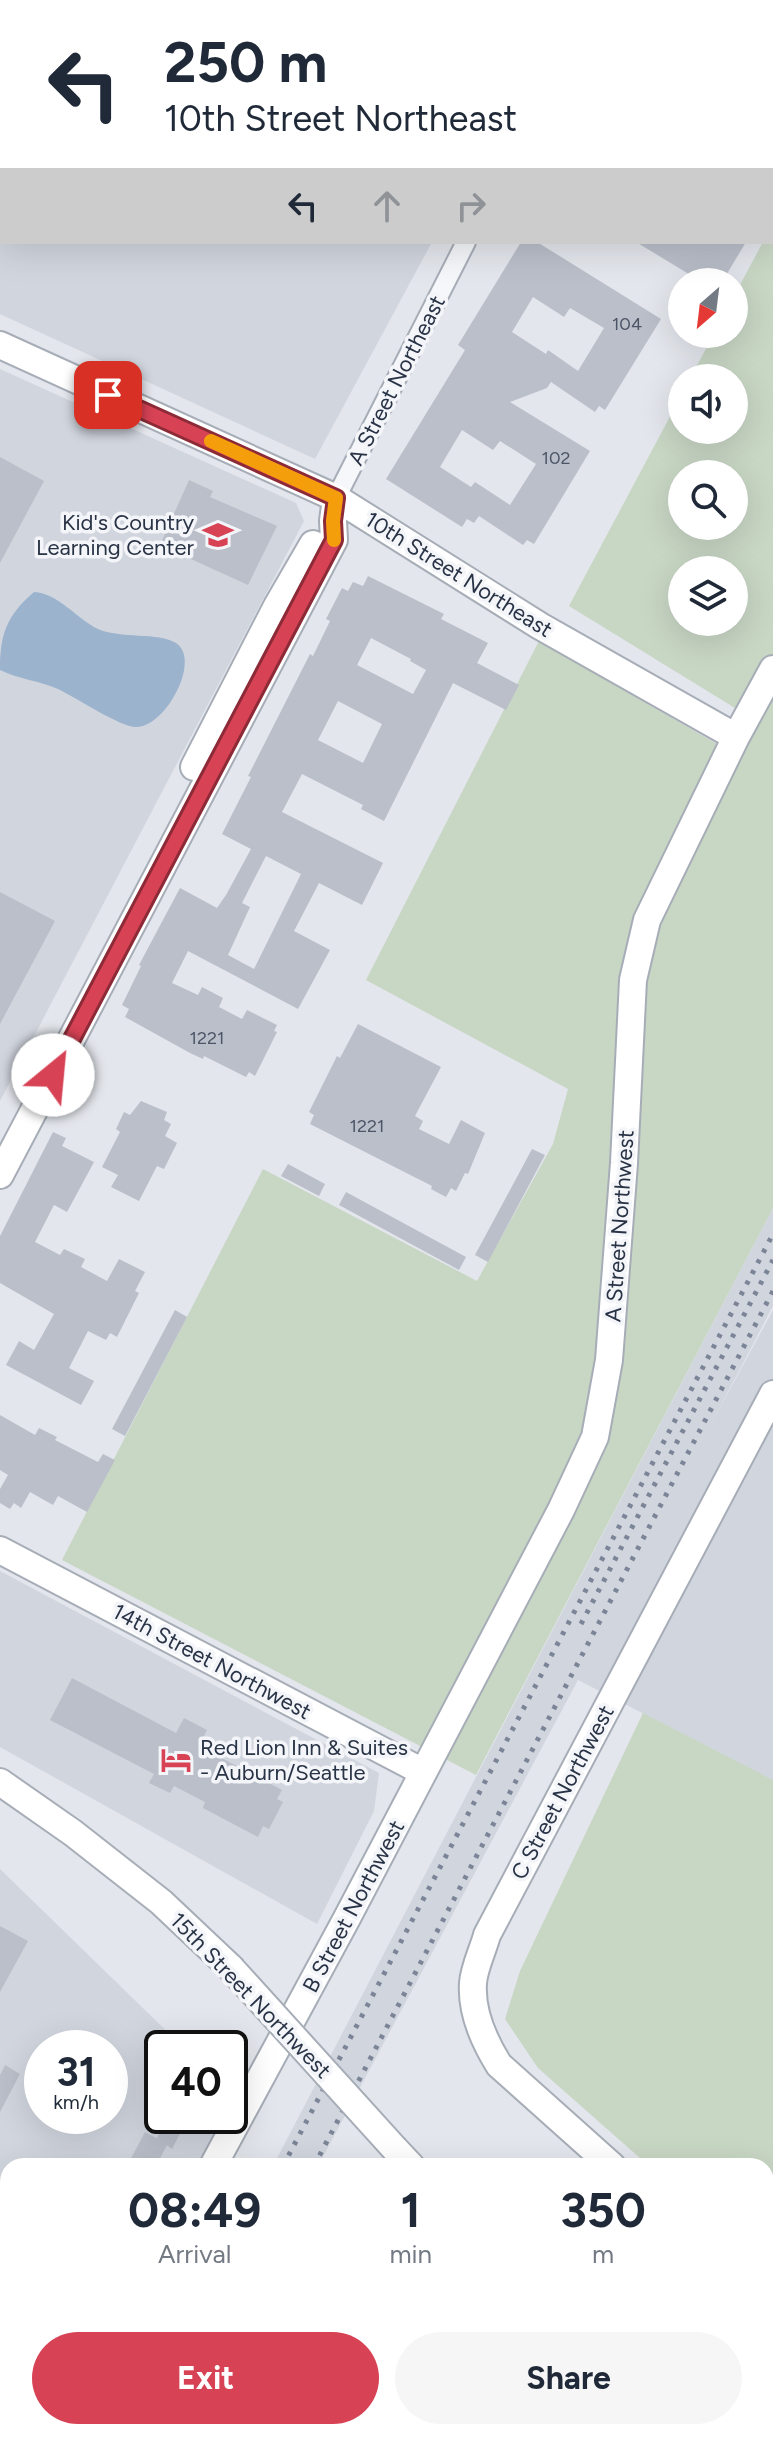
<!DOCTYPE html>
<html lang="en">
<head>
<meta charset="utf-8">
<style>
  :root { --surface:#fff; --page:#f6f6f7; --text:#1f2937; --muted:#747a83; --accent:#d74255 }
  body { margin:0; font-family:Figtree,sans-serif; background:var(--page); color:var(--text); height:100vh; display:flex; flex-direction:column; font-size:30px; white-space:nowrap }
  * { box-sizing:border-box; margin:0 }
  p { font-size:26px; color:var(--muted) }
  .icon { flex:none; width:44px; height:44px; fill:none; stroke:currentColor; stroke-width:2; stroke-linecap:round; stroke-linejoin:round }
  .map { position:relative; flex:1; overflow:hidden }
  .side { position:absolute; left:0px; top:2158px; width:774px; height:282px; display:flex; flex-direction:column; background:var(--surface); border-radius:24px 24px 0 0; box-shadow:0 8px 32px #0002 }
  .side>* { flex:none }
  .guide { position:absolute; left:0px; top:0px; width:774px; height:244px; box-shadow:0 8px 32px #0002; background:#fff; color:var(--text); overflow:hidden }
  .needle { width:52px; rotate:208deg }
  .controls { position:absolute; left:668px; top:268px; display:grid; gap:16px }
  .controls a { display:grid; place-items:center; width:80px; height:80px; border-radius:50%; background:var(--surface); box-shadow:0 8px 32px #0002; font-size:40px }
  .speed { position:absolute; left:24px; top:2030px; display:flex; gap:16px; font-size:40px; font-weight:700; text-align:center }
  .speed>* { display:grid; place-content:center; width:104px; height:104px; border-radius:50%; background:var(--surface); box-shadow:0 8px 32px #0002; line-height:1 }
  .speed small { font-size:20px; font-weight:400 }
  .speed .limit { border:4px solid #111; border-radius:12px; background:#fff; color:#111 }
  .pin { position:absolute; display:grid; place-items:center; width:68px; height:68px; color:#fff; margin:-34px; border-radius:16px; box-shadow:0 4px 12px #0006 }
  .me { position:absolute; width:88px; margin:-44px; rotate:28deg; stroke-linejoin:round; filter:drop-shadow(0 0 6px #0008) }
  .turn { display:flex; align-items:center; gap:28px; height:168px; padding:0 32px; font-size:36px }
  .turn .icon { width:104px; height:104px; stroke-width:2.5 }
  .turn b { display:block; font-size:56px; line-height:68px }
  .lanes { display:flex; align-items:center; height:76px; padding:0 32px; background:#0003; justify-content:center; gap:40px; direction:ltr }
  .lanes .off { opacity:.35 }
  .eta { display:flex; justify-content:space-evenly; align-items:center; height:136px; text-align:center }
  .eta b { font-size:48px; font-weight:700; line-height:56px }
  .cta { display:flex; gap:16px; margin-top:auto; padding:16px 32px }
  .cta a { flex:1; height:92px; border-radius:48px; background:var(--accent); color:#fff; font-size:32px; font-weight:700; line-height:92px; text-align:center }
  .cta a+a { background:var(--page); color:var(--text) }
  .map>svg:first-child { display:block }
  .built { fill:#d1d5de; fill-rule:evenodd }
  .green { fill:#c8d6c4; fill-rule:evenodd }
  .water { fill:#9cb3ce }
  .building { fill:#babfca; fill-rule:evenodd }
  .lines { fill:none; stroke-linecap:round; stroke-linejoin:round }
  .street-casing { stroke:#a7adb7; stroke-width:22 }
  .secondary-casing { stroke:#a7adb7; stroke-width:30 }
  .street { stroke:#f6f7fa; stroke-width:18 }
  .secondary { stroke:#fff; stroke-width:26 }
  .rail { stroke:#7b8597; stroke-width:5; stroke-dasharray:4 8; stroke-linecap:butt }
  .secondary-bridge-casing { stroke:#a7adb7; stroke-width:30; stroke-linecap:butt }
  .secondary-bridge { stroke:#fff; stroke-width:26 }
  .route-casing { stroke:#8c2b37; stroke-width:20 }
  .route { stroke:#d74255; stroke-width:14 }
  .slow { stroke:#f59e0b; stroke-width:14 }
  .labels { text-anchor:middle; stroke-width:7; stroke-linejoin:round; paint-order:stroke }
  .number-label { font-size:18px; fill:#4d5667 }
  .street-label { font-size:22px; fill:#293346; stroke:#f3f5f9 }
  .poi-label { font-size:22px; fill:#293346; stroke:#f3f5f9; text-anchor:end }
</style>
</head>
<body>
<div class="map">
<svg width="773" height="2439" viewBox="0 0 773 2439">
  <rect width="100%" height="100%" fill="#e3e6ec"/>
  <path class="built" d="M 0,0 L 495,2 L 2,2 L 2,242 L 432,242 L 315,459 L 0,314 Z
    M 0,369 L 296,503 L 304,521 L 0,1101 Z
    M 773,1208 L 773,1306 L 708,1430 L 773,1310 L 773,1780 L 578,1680 L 318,2166 L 273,2166 Z
    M 0,1571 L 379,1773 L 374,1811 L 317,1924 L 0,1747 Z
    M 0,1869 L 184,2048 L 162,2048 L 162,2116 L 226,2116 L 201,2166 L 8,2166 L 8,2432 L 63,2432 L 59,2439 L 0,2439 ZM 42,2048 L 110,2048 L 110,2116 L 42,2116 Z"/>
  <path class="green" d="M 773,223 L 773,1208 L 476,1775 L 62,1560 L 263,1169 L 477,1281 L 553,1144 L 568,1089 L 366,980 L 539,641 L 729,751 L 748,716 L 569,606 L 682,394 L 682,430 L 734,430 L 734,378 L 690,378 L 714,334 L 734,334 L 734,296 L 763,242 L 772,242 ZM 682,474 L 734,474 L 734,526 L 682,526 ZM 682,570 L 734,570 L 734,622 L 682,622 Z
    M 643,1713 L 773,1780 L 773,2274 L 766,2268 L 766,2166 L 649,2166 L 538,2068 L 505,2019 L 520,1971 Z
    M 196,2432 L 600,2432 L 606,2439 L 193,2439 Z"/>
  <path class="water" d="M 34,592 C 58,593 77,619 98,629 C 120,639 159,632 176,643 C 202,660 165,728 136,727 C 120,727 75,697 58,689 C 40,681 18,679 0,670 C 0,635 6,616 34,592 Z"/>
  <path class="building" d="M 521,242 L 537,242 L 661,319 L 605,410 L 599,406 L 595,412 L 551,382 L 547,388 L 510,402 L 590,451 L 534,544 L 527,540 L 523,545 L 479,516 L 474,523 L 467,519 L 462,527 L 386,479 L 465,350 L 458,345 ZM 533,297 L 564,317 L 570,308 L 604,328 L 578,371 L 548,350 L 546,354 L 512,332 ZM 462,430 L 493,450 L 500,441 L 536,464 L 510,505 L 475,482 L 471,487 L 440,467 Z
    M 636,242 L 746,242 L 722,282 L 702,282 Z
    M 0,457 L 44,481 L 0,563 Z
    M 189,480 L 213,491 L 210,497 L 277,526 L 248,585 L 160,545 Z
    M 368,576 L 444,614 L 441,619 L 488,643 L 477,663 L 519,685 L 506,710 L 453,683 L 384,821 L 361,809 L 363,805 L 302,774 L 282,812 L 383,863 L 362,905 L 319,883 L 294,931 L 330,950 L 298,1009 L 188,951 L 172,983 L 198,995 L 202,987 L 223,998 L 219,1007 L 242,1019 L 247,1010 L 277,1025 L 274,1031 L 277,1032 L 255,1076 L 249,1072 L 246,1077 L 204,1056 L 203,1059 L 190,1053 L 125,1017 L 129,1009 L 122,1005 L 141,966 L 139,965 L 180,888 L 217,908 L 226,895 L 251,849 L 222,834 L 251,777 L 248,776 L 310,654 L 313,656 L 330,621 L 326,619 L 342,588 L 348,591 L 353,582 L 363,586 ZM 371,638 L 411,659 L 410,661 L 426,670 L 413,694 L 357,665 ZM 338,701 L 382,724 L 363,763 L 318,740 ZM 266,856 L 301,874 L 254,969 L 228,955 L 250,907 L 242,903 Z
    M 0,892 L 55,921 L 0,1024 Z
    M 358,1024 L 441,1067 L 415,1116 L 423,1121 L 419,1129 L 449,1144 L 461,1120 L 485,1133 L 468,1174 L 465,1173 L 456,1191 L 451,1188 L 446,1197 L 431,1189 L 432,1186 L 310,1124 L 314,1115 L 309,1112 L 337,1056 L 340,1058 Z
    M 141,1101 L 167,1112 L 164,1120 L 171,1124 L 165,1136 L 177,1143 L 164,1169 L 157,1166 L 139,1201 L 111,1187 L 118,1175 L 102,1167 L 120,1132 L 116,1129 L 124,1112 L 130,1115 Z
    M 53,1132 L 66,1138 L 62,1146 L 94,1162 L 67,1212 L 54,1205 L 35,1242 L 60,1255 L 64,1249 L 85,1259 L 81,1267 L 107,1281 L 119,1259 L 145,1272 L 135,1291 L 139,1293 L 117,1337 L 110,1333 L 106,1340 L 88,1331 L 69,1368 L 94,1381 L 81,1405 L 6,1365 L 19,1341 L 34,1350 L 54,1314 L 0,1283 L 0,1236 Z
    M 532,1149 L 545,1155 L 488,1262 L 475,1255 Z
    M 288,1164 L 325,1184 L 319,1196 L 281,1176 Z
    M 346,1192 L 466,1257 L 459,1270 L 339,1205 Z
    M 175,1310 L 187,1317 L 125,1436 L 112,1429 Z
    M 0,1415 L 35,1435 L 39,1428 L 57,1437 L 55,1440 L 98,1462 L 103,1454 L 115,1460 L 87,1512 L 58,1496 L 53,1505 L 30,1492 L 21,1508 L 14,1503 L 10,1509 L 0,1503 L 0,1489 L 8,1475 L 0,1470 Z
    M 72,1678 L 176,1733 L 184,1718 L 207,1730 L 199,1746 L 282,1790 L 277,1799 L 283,1802 L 269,1829 L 263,1826 L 258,1837 L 203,1808 L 205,1802 L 174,1786 L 170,1793 L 149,1783 L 154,1774 L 50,1720 Z
    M 0,1926 L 28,1941 L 0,1992 Z
    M 5,2065 L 20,2074 L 0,2112 L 0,2075 Z
    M 168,2116 L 189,2116 L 172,2149 L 167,2145 L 156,2166 L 127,2166 L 145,2132 L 160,2140 L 157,2138 Z"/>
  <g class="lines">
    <g class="street-casing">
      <path id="street" d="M 336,498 L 466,242"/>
    </g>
    <g class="secondary-casing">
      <path id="secondary" d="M 0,345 L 336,498 L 540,626 L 736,737
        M 194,767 L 277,606 L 313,544
        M 0,1175 L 334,540 L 333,521 L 336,498
        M 0,1550 L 423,1772
        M 0,1782 L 73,1833 L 161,1902 L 231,1968
        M 395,2149 L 411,2166
        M 213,2166 L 347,1918 L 561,1510 L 595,1437 L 609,1360 L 624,1163 L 633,980 L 647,920 L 736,737 L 773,669
        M 612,2166 L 499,2065 C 484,2041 471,2012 473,1983 C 474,1968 483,1950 487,1935 L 773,1394
        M 766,2303 L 773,2309
        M 659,2432 L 666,2439
        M 74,2439 L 77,2432"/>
    </g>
    <use href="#street" class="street"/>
    <use href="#secondary" class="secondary"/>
    <path class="rail" d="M 581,1624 L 773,1260
      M 283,2166 L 773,1234
      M 314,2166 L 773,1291
      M 140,2439 L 144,2432
      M 154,2439 L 158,2432
      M 170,2439 L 174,2432"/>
    <g class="secondary-bridge-casing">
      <path id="secondary-bridge" d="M 231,1968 L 395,2149"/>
    </g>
    <use href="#secondary-bridge" class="secondary-bridge"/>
  </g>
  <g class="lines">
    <g class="route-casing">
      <path id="route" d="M 53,1075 L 334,540 L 333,521 L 336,498 L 108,395"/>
    </g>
    <use href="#route" class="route"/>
    <path class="slow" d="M 211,441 L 336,498 L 333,521 L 334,540"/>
  </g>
  <defs>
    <g id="school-bare" transform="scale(2.4)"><path d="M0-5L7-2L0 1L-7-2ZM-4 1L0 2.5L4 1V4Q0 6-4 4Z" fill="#d74255" stroke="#f3f5f9" stroke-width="2.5" paint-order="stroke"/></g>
    <g id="hotel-bare" transform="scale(2.4)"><path d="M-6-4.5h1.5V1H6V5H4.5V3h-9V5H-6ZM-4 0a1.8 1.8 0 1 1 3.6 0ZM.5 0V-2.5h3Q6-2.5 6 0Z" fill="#d74255" stroke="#f3f5f9" stroke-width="2.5" paint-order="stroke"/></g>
  </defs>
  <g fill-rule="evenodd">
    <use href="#school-bare" x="218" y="535"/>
    <use href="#hotel-bare" x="176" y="1760"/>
  </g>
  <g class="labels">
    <g class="number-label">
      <text x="627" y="330">104</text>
      <text x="556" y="464">102</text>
      <text x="207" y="1044">1221</text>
      <text x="367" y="1132">1221</text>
    </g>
    <g class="street-label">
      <text transform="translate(396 380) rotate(-63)" y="8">A Street Northeast</text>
      <text transform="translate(459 574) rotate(32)" y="8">10th Street Northeast</text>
      <text transform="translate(619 1226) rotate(-86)" y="8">A Street Northwest</text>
      <text transform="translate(212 1661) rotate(28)" y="8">14th Street Northwest</text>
      <text transform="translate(562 1792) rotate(-62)" y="8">C Street Northwest</text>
      <text transform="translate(353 1906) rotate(-62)" y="8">B Street Northwest</text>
      <text transform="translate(251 1995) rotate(46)" y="8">15th Street Northwest</text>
    </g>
    <g class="poi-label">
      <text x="194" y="530">Kid's Country<tspan x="194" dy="25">Learning Center</tspan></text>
      <text x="200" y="1755" text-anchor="start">Red Lion Inn &amp; Suites<tspan x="200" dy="25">- Auburn/Seattle</tspan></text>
    </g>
  </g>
</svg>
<div class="controls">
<a><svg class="needle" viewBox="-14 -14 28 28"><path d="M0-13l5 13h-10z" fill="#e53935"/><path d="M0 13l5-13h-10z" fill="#747a83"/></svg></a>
<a><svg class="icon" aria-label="sound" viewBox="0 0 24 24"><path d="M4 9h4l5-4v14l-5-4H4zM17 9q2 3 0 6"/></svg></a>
<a><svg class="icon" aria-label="search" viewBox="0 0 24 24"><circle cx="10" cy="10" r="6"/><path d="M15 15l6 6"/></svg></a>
<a><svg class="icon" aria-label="layers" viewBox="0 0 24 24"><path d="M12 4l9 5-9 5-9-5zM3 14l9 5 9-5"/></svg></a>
</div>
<div class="speed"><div>31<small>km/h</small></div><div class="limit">40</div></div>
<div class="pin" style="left:108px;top:395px;background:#d93025"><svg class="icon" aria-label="arrive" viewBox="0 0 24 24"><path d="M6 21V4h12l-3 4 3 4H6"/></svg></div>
<svg class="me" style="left:53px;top:1075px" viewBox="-20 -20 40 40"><circle r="19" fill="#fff"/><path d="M0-13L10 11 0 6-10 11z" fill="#d74255"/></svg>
<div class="guide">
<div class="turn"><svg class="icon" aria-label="left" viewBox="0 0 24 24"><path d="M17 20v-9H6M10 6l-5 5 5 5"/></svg><div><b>250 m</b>10th Street Northeast</div></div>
<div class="lanes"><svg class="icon" aria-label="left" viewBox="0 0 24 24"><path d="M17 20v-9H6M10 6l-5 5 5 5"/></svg><svg class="icon off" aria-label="ahead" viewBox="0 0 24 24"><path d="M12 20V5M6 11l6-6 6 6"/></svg><svg class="icon off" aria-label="right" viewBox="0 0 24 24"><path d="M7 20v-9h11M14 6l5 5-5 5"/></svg></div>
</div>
<section class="side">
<div class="eta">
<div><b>08:49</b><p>Arrival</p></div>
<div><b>1</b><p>min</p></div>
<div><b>350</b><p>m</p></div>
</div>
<div class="cta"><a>Exit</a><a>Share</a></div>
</section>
</div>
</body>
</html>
